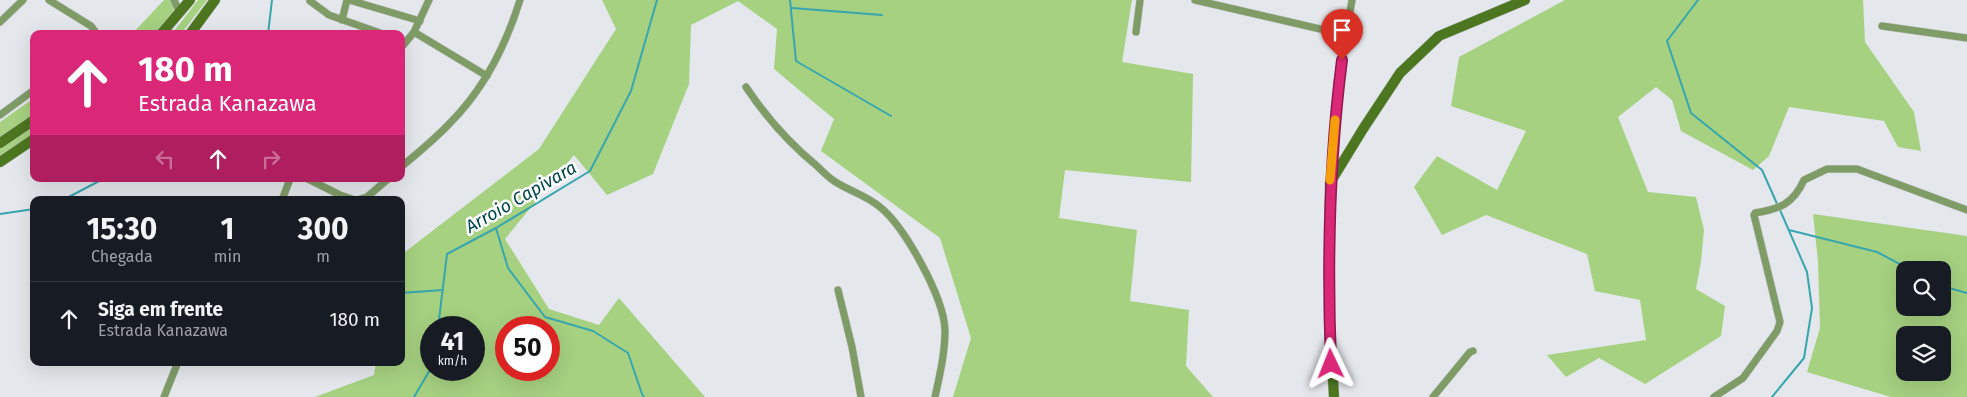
<!DOCTYPE html>
<html lang="pt">
<head>
<meta charset="utf-8">
<style>
  :root { --surface:#171b24; --page:#20242c; --text:#f1f3f6; --muted:#9ea1a6; --line:#363941 }
  body { margin:0; font-family:"Fira Sans",sans-serif; background:var(--page); color:var(--text); height:100vh; display:flex; flex-direction:column; font-size:19px; white-space:nowrap }
  * { box-sizing:border-box; margin:0 }
  p { font-size:16px; color:var(--muted) }
  .icon { flex:none; width:28px; height:28px; fill:none; stroke:currentColor; stroke-width:2; stroke-linecap:round; stroke-linejoin:round }
  .map { position:relative; flex:1; overflow:hidden }
  .details { position:absolute; left:30px; top:196px; width:375px; height:170px; display:flex; flex-direction:column; background:var(--surface); border-radius:10px; box-shadow:0 5px 20px #0002 }
  .details>* { flex:none }
  .guide { position:absolute; left:30px; top:30px; width:375px; height:152px; border-radius:10px; box-shadow:0 5px 20px #0002; background:#db2777; color:#fff; overflow:hidden }
  .controls { position:absolute; left:1896px; top:261px; display:grid; gap:10px }
  .controls a { display:grid; place-items:center; width:55px; height:55px; border-radius:10px; background:var(--surface); box-shadow:0 5px 20px #0002; font-size:25px }
  .speed { position:absolute; left:420px; top:316px; display:flex; gap:10px; font-size:25px; font-weight:700; text-align:center }
  .speed>* { display:grid; place-content:center; width:65px; height:65px; border-radius:50%; background:var(--surface); box-shadow:0 5px 20px #0002; line-height:1 }
  .speed small { font-size:12px; font-weight:400 }
  .speed .limit { border:8px solid #d22; background:#fff; color:#111 }
  .pin { position:absolute; display:grid; place-items:center; width:42px; height:42px; color:#fff; margin:-51px -21px; border-radius:50% 50% 50% 0; rotate:-45deg; box-shadow:0 0 5px #0007 }
  .pin .icon { rotate:45deg }
  .me { position:absolute; width:55px; margin:-28px; rotate:358deg; stroke-linejoin:round; filter:drop-shadow(0 0 4px #0008) }
  .turn { display:flex; align-items:center; gap:18px; height:105px; padding:0 25px; font-size:22px }
  .turn .icon { width:65px; height:65px; stroke-width:2.5 }
  .turn b { display:block; font-size:35px; line-height:42px }
  .lanes { display:flex; align-items:center; height:48px; padding:0 25px; background:#0003; justify-content:center; gap:25px; direction:ltr }
  .lanes .off { opacity:.35 }
  .eta { display:flex; justify-content:space-evenly; align-items:center; height:85px; text-align:center }
  .eta b { font-size:30px; font-weight:700; line-height:35px }
  ul { padding:0; list-style:none }
  li { display:flex; align-items:center; gap:15px; height:75px; padding:0 25px; border-top:1px solid var(--line) }
  li div { flex:1 }
  li b { display:block; font-size:19px }
  li em { font-style:normal }
  .map>svg:first-child { display:block }
  .green { fill:#a6d180; fill-rule:evenodd }
  .lines { fill:none; stroke-linecap:round; stroke-linejoin:round }
  .stream { stroke:#38a6af; stroke-width:2 }
  .street-casing { stroke:#c1c4c7; stroke-width:8 }
  .secondary-casing { stroke:#c1c4c7; stroke-width:11 }
  .street { stroke:#7f9c67; stroke-width:7 }
  .secondary { stroke:#4d7620; stroke-width:10 }
  .route-casing { stroke:#8e194d; stroke-width:12 }
  .route { stroke:#db2777; stroke-width:9 }
  .slow { stroke:#f59e0b; stroke-width:9 }
  .labels { text-anchor:middle; stroke-width:5; stroke-linejoin:round; paint-order:stroke }
  .water-label { font-size:18px; font-style:italic; fill:#00454a; stroke:#fff }
</style>
</head>
<body>
<div class="map">
<svg width="1967" height="397" viewBox="0 0 1967 397">
  <rect width="100%" height="100%" fill="#e4e7eb"/>
  <path class="green" d="M 164,0 L 170,0 L 174,6 L 172,17 L 155,34 L 132,34 Z
    M 198,0 L 207,0 L 181,34 L 172,34 Z
    M 602,0 L 1132,0 L 1122,62 L 1193,74 L 1191,182 L 1065,170 L 1059,218 L 1137,230 L 1130,301 L 1189,310 L 1186,366 L 1213,397 L 953,397 L 971,338 L 940,238 L 821,151 L 834,119 L 774,69 L 777,29 L 738,1 L 691,25 L 689,84 L 653,174 L 607,195 L 574,155 L 505,239 L 549,309 L 599,325 L 619,298 L 705,397 L 315,397 L 374,375 L 376,363 L 401,362 L 401,255 L 539,149 L 616,29 ZM 431,328 L 474,328 L 474,370 L 431,370 ZM 506,328 L 549,328 L 549,370 L 506,370 Z
    M 1565,0 L 1863,0 L 1865,42 L 1914,112 L 1921,151 L 1898,147 L 1884,121 L 1789,107 L 1769,156 L 1753,170 L 1681,131 L 1672,100 L 1656,87 L 1618,117 L 1648,192 L 1696,197 L 1704,230 L 1701,261 L 1696,289 L 1725,306 L 1721,336 L 1645,384 L 1599,358 L 1566,377 L 1547,355 L 1646,340 L 1640,300 L 1595,291 L 1587,254 L 1486,215 L 1442,235 L 1414,187 L 1437,156 L 1497,190 L 1526,131 L 1451,106 L 1459,57 Z
    M 34,98 L 34,115 L 0,138 L 0,122 Z
    M 34,123 L 34,134 L 0,158 L 0,146 Z
    M 1813,214 L 1967,236 L 1967,397 L 1891,397 L 1807,372 L 1820,328 L 1818,261 ZM 1905,270 L 1942,270 L 1942,308 L 1905,308 ZM 1905,335 L 1942,335 L 1942,372 L 1905,372 Z"/>
  <g class="lines">
    <path class="stream" d="M 790,0 L 796,61 L 891,116
      M 1698,0 L 1667,41 L 1691,113 L 1762,170 L 1778,206
      M 792,8 L 882,15
      M 268,34 L 272,0
      M 63,200 L 103,179
      M 0,214 L 34,209
      M 496,228 L 508,268 L 545,317 L 593,331 L 628,353 L 642,394 L 644,397
      M 1789,230 L 1877,252 L 1911,270
      M 1942,286 L 1967,293
      M 401,293 L 443,290
      M 438,328 L 447,254 L 496,228 L 590,171 L 631,91 L 657,0
      M 414,397 L 431,368
      M 1772,397 L 1804,358 L 1812,308 L 1807,272 L 1780,210"/>
    <g class="street-casing">
      <path id="street" d="M 49,0 L 91,26 L 97,34
        M 174,0 L 180,13
        M 349,0 L 420,21
        M 1195,0 L 1346,35
        M 310,1 L 329,15 L 383,34
        M 342,20 L 347,0
        M 0,22 L 23,0
        M 1882,26 L 1967,38
        M 414,32 L 487,76
        M 1136,32 L 1140,0
        M 401,48 L 414,32 L 429,0
        M 746,87 C 766,117 789,143 817,166 C 822,171 828,177 834,181 C 849,191 866,195 880,207 C 905,227 944,298 945,330 C 945,353 940,374 935,397
        M 0,115 L 34,90
        M 401,167 C 418,153 435,139 450,123 C 484,89 506,45 520,0
        M 308,179 L 340,195 L 355,200
        M 1330,181 L 1339,79 L 1352,0
        M 282,200 L 290,179
        M 357,200 L 367,197 L 388,179
        M 838,290 L 852,347 L 861,397
        M 164,397 L 178,362
        M 1433,397 L 1470,352 L 1473,351
        M 1714,397 L 1743,378 L 1777,331 L 1780,322 L 1754,215 L 1755,213 C 1780,209 1793,204 1804,180 L 1827,169 L 1857,169 L 1967,210"/>
    </g>
    <g class="secondary-casing">
      <path id="secondary" d="M 161,34 L 190,0
        M 190,34 L 215,0
        M 0,143 L 34,120
        M 0,162 L 34,139
        M 1334,397 L 1329,309 L 1330,183 L 1363,129 L 1400,73 L 1439,36 L 1525,0"/>
    </g>
    <use href="#street" class="street"/>
    <use href="#secondary" class="secondary"/>
  </g>
  <g class="lines">
    <g class="route-casing">
      <path id="route" d="M 1331,364 C 1327,262 1329,161 1342,60"/>
    </g>
    <use href="#route" class="route"/>
    <path class="slow" d="M 1330,180 L 1335,120"/>
  </g>
  <g class="labels">
    <g class="water-label">
      <text transform="translate(521 197) rotate(-30)" y="6">Arroio Capivara</text>
    </g>
  </g>
</svg>
<div class="controls">
<a><svg class="icon" aria-label="search" viewBox="0 0 24 24"><circle cx="10" cy="10" r="6"/><path d="M15 15l6 6"/></svg></a>
<a><svg class="icon" aria-label="layers" viewBox="0 0 24 24"><path d="M12 4l9 5-9 5-9-5zM3 14l9 5 9-5"/></svg></a>
</div>
<div class="speed"><div>41<small>km/h</small></div><div class="limit">50</div></div>
<div class="pin" style="left:1342px;top:60px;background:#d93025"><svg class="icon" aria-label="arrive" viewBox="0 0 24 24"><path d="M6 21V4h12l-3 4 3 4H6"/></svg></div>
<svg class="me" style="left:1331px;top:364px" viewBox="-20 -20 40 40"><path d="M0-17L14 15 0 8-14 15z" fill="#db2777" stroke="#fff" stroke-width="4"/></svg>
<div class="guide">
<div class="turn"><svg class="icon" aria-label="ahead" viewBox="0 0 24 24"><path d="M12 20V5M6 11l6-6 6 6"/></svg><div><b>180 m</b>Estrada Kanazawa</div></div>
<div class="lanes"><svg class="icon off" aria-label="left" viewBox="0 0 24 24"><path d="M17 20v-9H6M10 6l-5 5 5 5"/></svg><svg class="icon" aria-label="ahead" viewBox="0 0 24 24"><path d="M12 20V5M6 11l6-6 6 6"/></svg><svg class="icon off" aria-label="right" viewBox="0 0 24 24"><path d="M7 20v-9h11M14 6l5 5-5 5"/></svg></div>
</div>
<section class="details">
<div class="eta">
<div><b>15:30</b><p>Chegada</p></div>
<div><b>1</b><p>min</p></div>
<div><b>300</b><p>m</p></div>
</div>
<ul>
<li><svg class="icon" aria-label="ahead" viewBox="0 0 24 24"><path d="M12 20V5M6 11l6-6 6 6"/></svg><div><b>Siga em frente</b><p>Estrada Kanazawa</p></div><em>180 m</em></li>
</ul>
</section>
</div>
</body>
</html>
